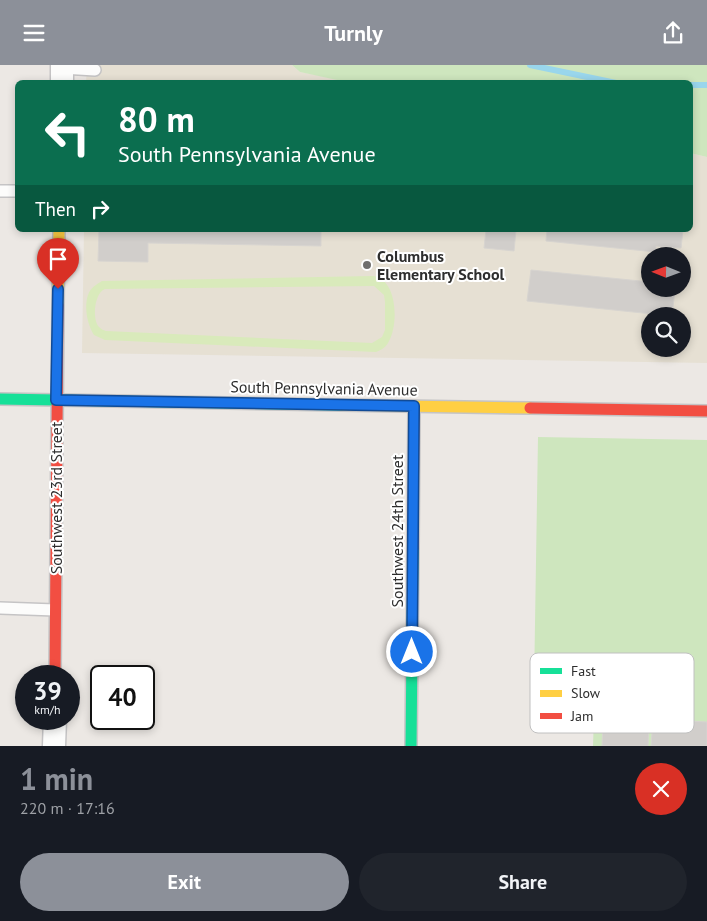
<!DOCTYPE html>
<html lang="en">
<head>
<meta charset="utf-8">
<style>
  :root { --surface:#171b24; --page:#20242c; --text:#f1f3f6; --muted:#9ea1a6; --accent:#8c9099 }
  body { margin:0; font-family:"PT Sans",sans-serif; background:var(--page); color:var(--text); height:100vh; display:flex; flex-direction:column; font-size:19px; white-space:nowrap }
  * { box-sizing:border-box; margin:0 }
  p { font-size:16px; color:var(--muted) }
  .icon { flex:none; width:28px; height:28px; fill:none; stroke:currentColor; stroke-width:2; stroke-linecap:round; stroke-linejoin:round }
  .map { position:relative; height:681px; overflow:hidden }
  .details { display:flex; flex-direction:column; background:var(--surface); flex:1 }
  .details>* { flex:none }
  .guide { position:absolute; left:15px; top:15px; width:678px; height:152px; border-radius:8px; box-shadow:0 2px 8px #0003; background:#0b6e4f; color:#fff; overflow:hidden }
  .needle { width:32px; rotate:271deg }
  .buttons { position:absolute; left:641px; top:182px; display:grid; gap:10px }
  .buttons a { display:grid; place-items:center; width:50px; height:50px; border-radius:50%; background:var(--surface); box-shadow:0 2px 8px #0003; font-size:25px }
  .speed { position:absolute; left:15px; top:600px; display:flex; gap:10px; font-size:25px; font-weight:700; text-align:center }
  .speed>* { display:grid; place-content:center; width:65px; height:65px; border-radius:50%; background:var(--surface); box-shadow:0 2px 8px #0003; line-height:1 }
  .speed small { font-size:12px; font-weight:400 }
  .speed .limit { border:2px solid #111; border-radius:8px; background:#fff; color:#111 }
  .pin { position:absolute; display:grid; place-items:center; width:42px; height:42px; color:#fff; margin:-51px -21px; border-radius:50% 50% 50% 0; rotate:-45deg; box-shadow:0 0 5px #0007 }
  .pin .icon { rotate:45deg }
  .me { position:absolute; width:55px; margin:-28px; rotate:0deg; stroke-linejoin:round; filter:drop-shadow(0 0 4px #0008) }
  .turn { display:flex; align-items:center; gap:18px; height:105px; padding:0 20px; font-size:22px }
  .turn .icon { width:65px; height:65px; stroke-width:2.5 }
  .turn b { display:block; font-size:35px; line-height:42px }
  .then { display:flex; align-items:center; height:48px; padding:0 20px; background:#0003; gap:10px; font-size:19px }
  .round { display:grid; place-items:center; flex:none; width:52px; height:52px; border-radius:26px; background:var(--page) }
  .overview { display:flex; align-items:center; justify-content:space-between; height:85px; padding:0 20px }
  h1 { font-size:30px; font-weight:700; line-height:38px; color:var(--accent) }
  .action { display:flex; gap:10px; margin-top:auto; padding:10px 20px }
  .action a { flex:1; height:58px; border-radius:30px; background:var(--accent); color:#fff; font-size:20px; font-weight:700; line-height:58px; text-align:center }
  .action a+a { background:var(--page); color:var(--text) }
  header { display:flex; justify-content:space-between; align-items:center; height:65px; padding:0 20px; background:var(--accent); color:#fff; font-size:22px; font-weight:700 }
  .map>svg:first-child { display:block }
  .education { fill:#e6e0d3; fill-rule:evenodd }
  .green { fill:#cee6be }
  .pitch { fill:#d9eabb; fill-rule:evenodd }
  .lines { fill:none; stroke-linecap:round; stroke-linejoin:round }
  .stream { stroke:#99d6ec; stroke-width:6 }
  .building { fill:#d1cecb; stroke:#d7d4d0 }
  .lane-casing { stroke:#c5c4c5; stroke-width:14 }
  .street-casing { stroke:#c5c4c5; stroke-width:25 }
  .fast-casing { stroke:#c5c4c5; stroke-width:14 }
  .slow-casing { stroke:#c5c4c5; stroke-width:14 }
  .jam-casing { stroke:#c5c4c5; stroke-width:14 }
  .lane { stroke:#fcfcfb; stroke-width:11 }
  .street { stroke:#fcfcfb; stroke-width:22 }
  .fast { stroke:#16e098; stroke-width:11 }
  .slow { stroke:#ffcf43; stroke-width:11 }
  .jam { stroke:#f24e42; stroke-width:11 }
  .route-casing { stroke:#114b97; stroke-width:12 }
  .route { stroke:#1a73e8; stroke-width:9 }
  .poi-dot { fill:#706f6e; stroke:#fff; stroke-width:2 }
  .labels { text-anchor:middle; stroke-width:4; stroke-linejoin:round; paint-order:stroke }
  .poi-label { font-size:16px; font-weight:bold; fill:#2e2e2e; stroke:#fff; text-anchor:start }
  .street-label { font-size:16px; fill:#2e2e2e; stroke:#fff }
  .key { fill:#fff; stroke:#c0c0c0; stroke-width:1 }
  .key-label { font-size:14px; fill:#2e2e2e }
</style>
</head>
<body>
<header><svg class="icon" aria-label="menu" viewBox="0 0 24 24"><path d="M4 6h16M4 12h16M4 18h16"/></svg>Turnly<svg class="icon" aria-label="share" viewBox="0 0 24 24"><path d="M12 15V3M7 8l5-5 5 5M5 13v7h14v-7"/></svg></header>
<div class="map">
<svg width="707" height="681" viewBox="0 0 707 681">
  <rect width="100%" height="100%" fill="#ece8e4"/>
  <path class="education" d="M 87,0 L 292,0 L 300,7 L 352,17 L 86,18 Z
    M 690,88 L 707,92 L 707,298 L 82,288 L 84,165 L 690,165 ZM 650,191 L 682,191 L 682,224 L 650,224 ZM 650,251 L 682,251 L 682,284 L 650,284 Z"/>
  <path class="green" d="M 292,0 L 707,0 L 707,92 L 690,88 L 690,18 L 351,18 L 300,7 Z
    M 538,372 L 707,375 L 707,681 L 593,681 L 595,620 L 534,621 Z"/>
  <path class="pitch" d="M 373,211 C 398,214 399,261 388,278 C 385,283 381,285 376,287 L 105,275 L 94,270 C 87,259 84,242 88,230 C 90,223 97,219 102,216 ZM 374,221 L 384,230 L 385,237 L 385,265 L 382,272 L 372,278 L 106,266 C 103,265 101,264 99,262 C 92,255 94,228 105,224 Z"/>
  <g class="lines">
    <path class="stream" d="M 530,0 L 616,18
      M 690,20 L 707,20"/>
  </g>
  <path class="building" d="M 99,165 L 321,165 L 321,181 L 148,178 L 148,197 L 98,196 Z
    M 486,165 L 516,165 L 514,186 L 484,183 Z
    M 547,165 L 683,165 L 681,183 L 656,181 L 656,187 L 546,176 Z
    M 531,205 L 650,217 L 650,224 L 675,224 L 672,251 L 527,236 Z
    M 604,634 L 650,637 L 648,681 L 602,681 Z
    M 653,654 L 707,657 L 707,681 L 651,681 Z"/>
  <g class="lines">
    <g class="lane-casing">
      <path id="lane" d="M 62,3 L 95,5
        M 0,126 L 18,126
        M 0,543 L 55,545"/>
    </g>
    <g class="street-casing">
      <path id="street" d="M 62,18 L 62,0
        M 54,681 L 55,654"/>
    </g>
    <g class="fast-casing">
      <path id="fast" d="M 0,334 L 341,340
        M 411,681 L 413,483"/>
    </g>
    <g class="slow-casing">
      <path id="slow" d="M 58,240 L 59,165
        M 341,340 L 530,343"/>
    </g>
    <g class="jam-casing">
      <path id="jam" d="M 530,343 L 707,346
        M 413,483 L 414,341
        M 55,611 L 58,240"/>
    </g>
    <use href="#lane" class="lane"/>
    <use href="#street" class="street"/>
    <use href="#fast" class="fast"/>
    <use href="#slow" class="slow"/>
    <use href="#jam" class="jam"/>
  </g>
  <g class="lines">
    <g class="route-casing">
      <path id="route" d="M 58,224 L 56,335 L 414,341 L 412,587"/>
    </g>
    <use href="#route" class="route"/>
  </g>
  <circle class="poi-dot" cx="367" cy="200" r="5"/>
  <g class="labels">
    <g class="poi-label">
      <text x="377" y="197">Columbus<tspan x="377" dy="18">Elementary School</tspan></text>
    </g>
    <g class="street-label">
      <text transform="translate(324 323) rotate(1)" y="6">South Pennsylvania Avenue</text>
      <text transform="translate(56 433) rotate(-90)" y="6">Southwest 23rd Street</text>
      <text transform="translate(397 466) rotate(-90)" y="6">Southwest 24th Street</text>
    </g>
  </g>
  <rect x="530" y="588" width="164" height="80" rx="8" class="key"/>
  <rect x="540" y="603" width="22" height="6" fill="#16e098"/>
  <rect x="540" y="625" width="22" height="7" fill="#ffcf43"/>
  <rect x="540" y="648" width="22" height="6" fill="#f24e42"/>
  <g class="key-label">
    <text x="571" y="611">Fast</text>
    <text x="571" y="633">Slow</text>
    <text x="571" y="656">Jam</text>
  </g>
</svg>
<div class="buttons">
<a><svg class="needle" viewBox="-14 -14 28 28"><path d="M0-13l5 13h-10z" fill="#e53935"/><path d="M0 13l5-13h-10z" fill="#9ea1a6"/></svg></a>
<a><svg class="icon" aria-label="search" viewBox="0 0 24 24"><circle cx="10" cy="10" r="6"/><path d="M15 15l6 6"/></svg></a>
</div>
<div class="speed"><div>39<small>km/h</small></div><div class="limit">40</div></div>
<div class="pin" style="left:58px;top:224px;background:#d93025"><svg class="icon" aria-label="arrive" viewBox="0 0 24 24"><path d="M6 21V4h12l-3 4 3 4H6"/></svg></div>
<svg class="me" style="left:412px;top:587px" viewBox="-20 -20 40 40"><circle r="17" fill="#1a73e8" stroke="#fff" stroke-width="3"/><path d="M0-11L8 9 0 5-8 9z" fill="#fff"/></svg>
<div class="guide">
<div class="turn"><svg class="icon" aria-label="left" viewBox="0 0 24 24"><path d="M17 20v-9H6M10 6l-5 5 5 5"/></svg><div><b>80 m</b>South Pennsylvania Avenue</div></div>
<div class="then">Then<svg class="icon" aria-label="right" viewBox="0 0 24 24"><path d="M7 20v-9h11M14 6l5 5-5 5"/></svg></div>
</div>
</div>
<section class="details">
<div class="overview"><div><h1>1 min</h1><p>220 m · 17:16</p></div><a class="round" style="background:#d93025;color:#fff"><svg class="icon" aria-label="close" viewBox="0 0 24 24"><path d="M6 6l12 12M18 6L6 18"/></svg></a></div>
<div class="action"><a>Exit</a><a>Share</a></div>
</section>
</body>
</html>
